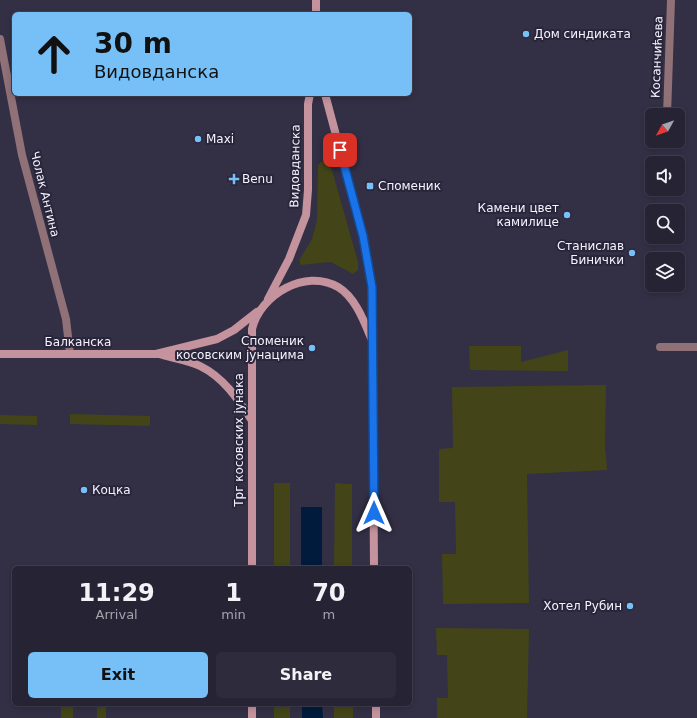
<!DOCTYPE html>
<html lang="en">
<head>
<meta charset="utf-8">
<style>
  :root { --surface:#262334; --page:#2e2b3c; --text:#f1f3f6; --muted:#a4a4ac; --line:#42404f; --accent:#76c0f7 }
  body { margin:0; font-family:"DejaVu Sans",sans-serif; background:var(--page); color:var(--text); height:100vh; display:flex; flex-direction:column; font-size:15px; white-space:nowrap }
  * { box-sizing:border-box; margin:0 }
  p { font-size:13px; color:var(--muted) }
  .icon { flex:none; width:22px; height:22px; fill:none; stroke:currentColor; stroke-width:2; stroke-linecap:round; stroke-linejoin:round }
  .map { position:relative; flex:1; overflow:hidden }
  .panel { position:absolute; left:12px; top:566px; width:400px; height:140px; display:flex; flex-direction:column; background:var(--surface); border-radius:6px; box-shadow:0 2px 6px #0003,0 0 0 1px var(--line) }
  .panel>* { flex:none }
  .guide { position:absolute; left:12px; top:12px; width:400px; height:84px; border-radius:6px; box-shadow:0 2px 6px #0003,0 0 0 1px var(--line); background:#76c0f7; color:#111; overflow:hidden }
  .needle { width:26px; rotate:230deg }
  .tools { position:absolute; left:645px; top:108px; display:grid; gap:8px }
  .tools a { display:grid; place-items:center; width:40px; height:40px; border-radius:6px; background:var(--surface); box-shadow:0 2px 6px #0003,0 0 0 1px var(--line); font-size:20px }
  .pin { position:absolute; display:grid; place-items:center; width:34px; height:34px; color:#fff; margin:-17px; border-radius:8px; box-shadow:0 2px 6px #0006 }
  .me { position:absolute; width:44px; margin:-22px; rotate:0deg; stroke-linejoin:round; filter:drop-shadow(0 0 3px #0008) }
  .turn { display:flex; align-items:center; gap:14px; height:84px; padding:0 16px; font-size:18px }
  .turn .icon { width:52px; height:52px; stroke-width:2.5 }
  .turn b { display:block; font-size:28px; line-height:34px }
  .eta { display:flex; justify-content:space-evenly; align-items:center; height:68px; text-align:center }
  .eta b { font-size:24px; font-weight:800; line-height:28px }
  .cta { display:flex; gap:8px; margin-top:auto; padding:8px 16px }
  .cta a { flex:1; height:46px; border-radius:6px; background:var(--accent); color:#111; font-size:16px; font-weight:800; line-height:46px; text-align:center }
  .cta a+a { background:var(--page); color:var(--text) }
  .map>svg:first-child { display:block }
  .green { fill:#434518 }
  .water { fill:#001b3b }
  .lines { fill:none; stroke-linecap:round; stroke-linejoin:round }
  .street { stroke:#8f7177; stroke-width:8 }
  .secondary { stroke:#c4939d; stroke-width:8 }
  .route-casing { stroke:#114b97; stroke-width:10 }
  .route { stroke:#1a73e8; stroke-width:7 }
  .poi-dot { fill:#76c0f7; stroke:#29253a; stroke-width:1.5 }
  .labels { text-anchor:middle; stroke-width:4; stroke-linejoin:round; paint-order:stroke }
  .poi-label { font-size:12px; fill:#f4f3fe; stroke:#29253a; text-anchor:start }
  .street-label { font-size:12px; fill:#f4f3fe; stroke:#29253a }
</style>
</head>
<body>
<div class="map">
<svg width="697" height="718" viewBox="0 0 697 718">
  <rect width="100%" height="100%" fill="#332f45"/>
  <path class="green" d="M 326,161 L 332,170 L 358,262 L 358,270 L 353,274 L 331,262 L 300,265 L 300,259 L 312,239 L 317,220 L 318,165 L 321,162 Z
    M 469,346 L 521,346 L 521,362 L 568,350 L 568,371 L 470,370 Z
    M 606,385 L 605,445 L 607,470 L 527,474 L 529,603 L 443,604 L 442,554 L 456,554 L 455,502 L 439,502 L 439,449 L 453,448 L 452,387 Z
    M 70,414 L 150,416 L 150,426 L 70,424 Z
    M 0,415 L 37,416 L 37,425 L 0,424 Z
    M 274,483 L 290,483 L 290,568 L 274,568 Z
    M 335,483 L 352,484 L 352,568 L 334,568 Z
    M 436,628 L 529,629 L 527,718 L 437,718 L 437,698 L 448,698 L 447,655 L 437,655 Z
    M 61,704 L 73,704 L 73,718 L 61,718 Z
    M 97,704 L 106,704 L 106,718 L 97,718 Z
    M 274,704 L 290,704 L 290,718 L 274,718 Z
    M 334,704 L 353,704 L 353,718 L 334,718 Z"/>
  <path class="water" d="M 301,507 L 322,507 L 322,568 L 301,568 Z
    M 302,704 L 322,704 L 323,718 L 302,718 Z"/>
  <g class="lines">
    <path class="street" d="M 0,39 L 22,155 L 66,319 L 70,354
      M 667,115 L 671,0
      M 660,347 L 697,347"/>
    <path class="secondary" d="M 316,14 L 316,0
      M 325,94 L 363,236 L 372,287 L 374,568
      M 268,299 L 289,259 L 306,215 L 308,190 L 308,104 L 310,94
      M 0,354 L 156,354 L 217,339 L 234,330 L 257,312
      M 159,354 C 172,358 188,360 200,366 C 223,377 238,399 251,419
      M 252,568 L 252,329 C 260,295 305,268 338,287 C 355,297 364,321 371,338
      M 252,704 L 252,718
      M 376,704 L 376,718"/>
  </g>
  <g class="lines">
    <g class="route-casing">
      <path id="route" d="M 340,150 L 363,236 L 372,287 L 374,513"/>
    </g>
    <use href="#route" class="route"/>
  </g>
  <g class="poi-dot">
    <circle cx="526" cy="34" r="4"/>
    <circle cx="198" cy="139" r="4"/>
    <path d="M232 173h4v4h4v4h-4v4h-4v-4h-4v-4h4z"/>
    <rect x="366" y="182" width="8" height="8" rx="2"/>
    <circle cx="567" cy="215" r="4"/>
    <circle cx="632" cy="253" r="4"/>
    <circle cx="312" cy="348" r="4"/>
    <circle cx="84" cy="490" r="4"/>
    <circle cx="630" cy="606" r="4"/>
  </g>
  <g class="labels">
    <g class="poi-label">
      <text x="534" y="38">Дом синдиката</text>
      <text x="206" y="143">Maxi</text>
      <text x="242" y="183">Benu</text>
      <text x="378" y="190">Споменик</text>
      <text x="559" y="212" text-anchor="end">Камени цвет<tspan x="559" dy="14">камилице</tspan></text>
      <text x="624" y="250" text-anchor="end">Станислав<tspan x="624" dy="14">Бинички</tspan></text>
      <text x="304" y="345" text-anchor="end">Споменик<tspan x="304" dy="14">косовским јунацима</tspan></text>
      <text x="92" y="494">Коцка</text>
      <text x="622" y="610" text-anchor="end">Хотел Рубин</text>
    </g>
    <g class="street-label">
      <text transform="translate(657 57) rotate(-88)" y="4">Косанчићева</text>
      <text transform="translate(295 166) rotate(-89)" y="4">Видовданска</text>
      <text transform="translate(45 194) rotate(76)" y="4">Чолак Антина</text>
      <text x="78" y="346">Балканска</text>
      <text transform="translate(239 440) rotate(-90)" y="4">Трг косовских јунака</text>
    </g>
  </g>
</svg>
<div class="tools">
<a><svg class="needle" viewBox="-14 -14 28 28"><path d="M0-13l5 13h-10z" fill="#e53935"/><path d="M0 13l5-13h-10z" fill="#a4a4ac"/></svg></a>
<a><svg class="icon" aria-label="sound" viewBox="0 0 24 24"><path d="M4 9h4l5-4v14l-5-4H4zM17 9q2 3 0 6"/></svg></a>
<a><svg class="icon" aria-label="search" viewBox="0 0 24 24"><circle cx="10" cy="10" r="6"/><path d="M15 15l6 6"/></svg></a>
<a><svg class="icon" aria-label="layers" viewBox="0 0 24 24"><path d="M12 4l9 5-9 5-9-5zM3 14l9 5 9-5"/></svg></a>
</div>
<div class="pin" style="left:340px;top:150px;background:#d93025"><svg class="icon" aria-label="arrive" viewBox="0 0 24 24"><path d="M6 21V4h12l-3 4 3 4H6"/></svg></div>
<svg class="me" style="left:374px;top:513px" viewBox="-20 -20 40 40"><path d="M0-17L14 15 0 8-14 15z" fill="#1a73e8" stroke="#fff" stroke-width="4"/></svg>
<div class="guide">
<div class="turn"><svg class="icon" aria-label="ahead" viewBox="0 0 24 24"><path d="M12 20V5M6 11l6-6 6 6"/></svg><div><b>30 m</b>Видовданска</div></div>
</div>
<section class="panel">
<div class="eta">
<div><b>11:29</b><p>Arrival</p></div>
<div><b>1</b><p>min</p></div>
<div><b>70</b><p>m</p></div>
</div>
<div class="cta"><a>Exit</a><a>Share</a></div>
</section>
</div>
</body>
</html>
